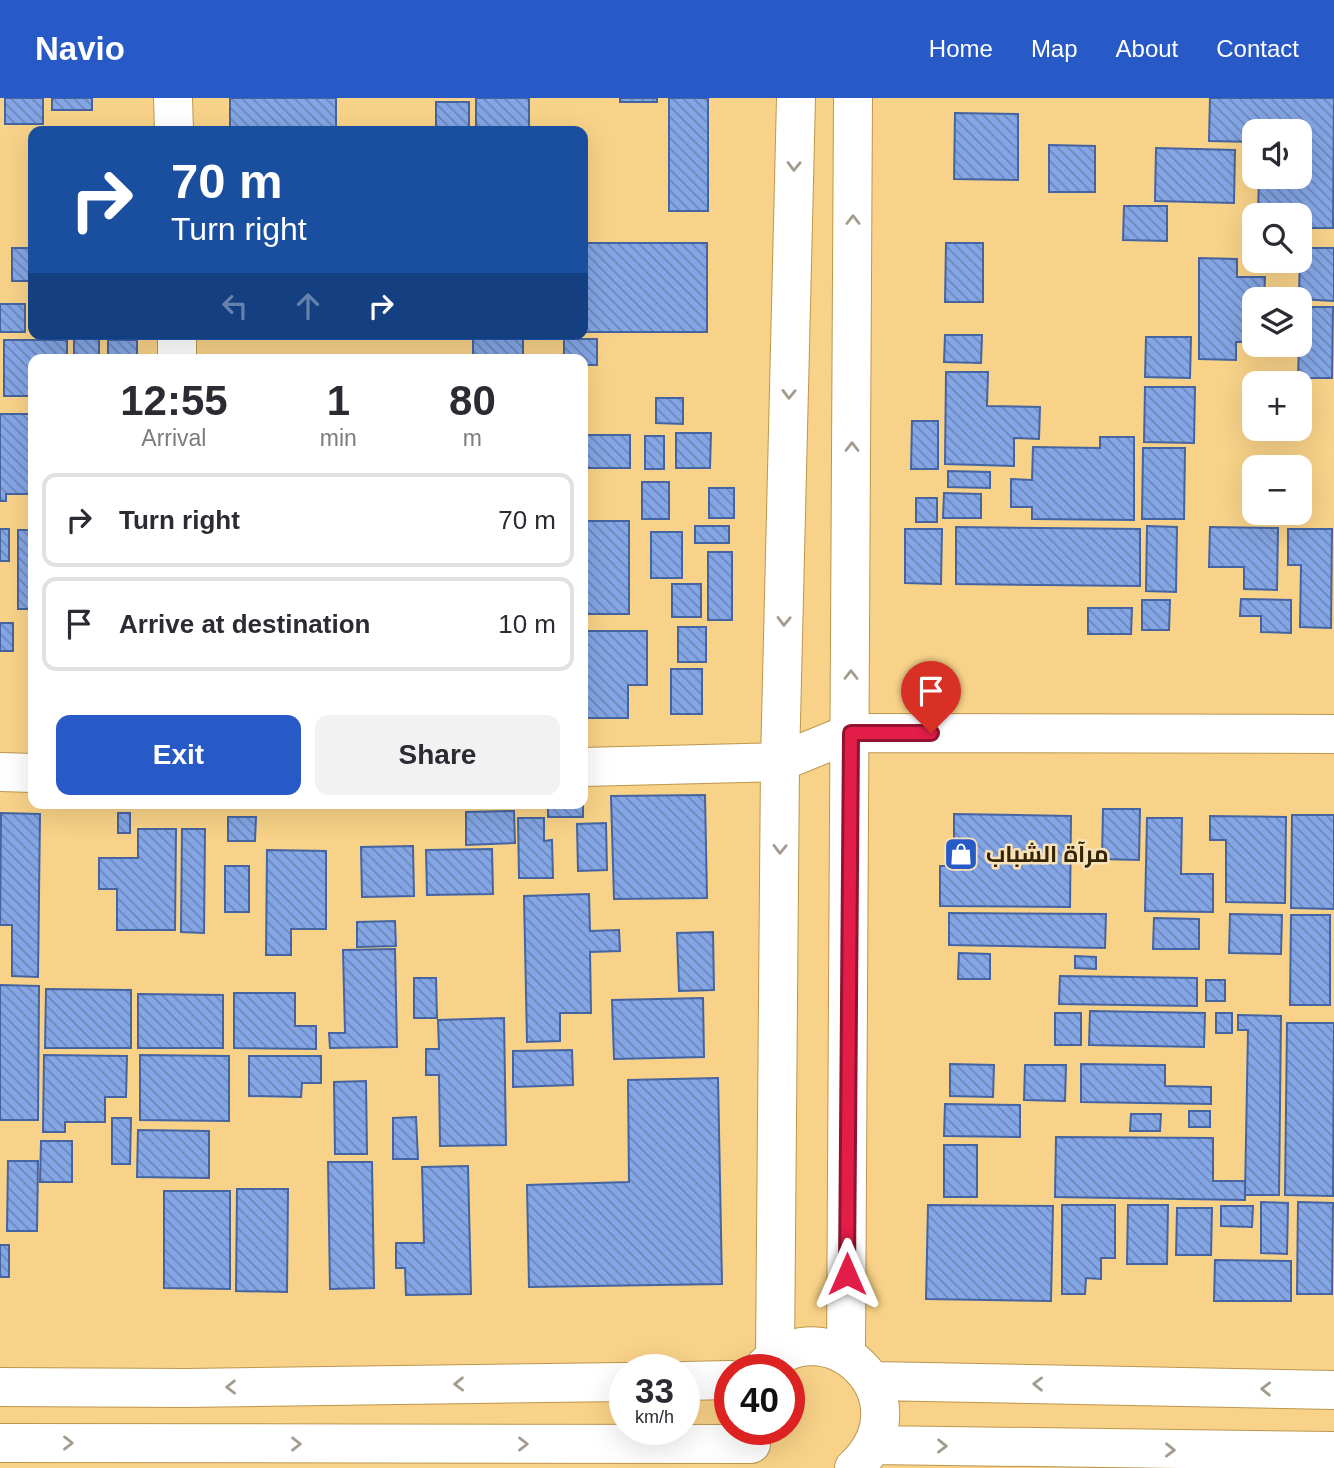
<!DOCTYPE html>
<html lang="en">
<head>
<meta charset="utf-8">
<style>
  :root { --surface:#fff; --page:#f2f2f3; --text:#2b2b33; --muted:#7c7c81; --line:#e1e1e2; --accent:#2759c7 }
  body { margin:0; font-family:Arial,Cairo,sans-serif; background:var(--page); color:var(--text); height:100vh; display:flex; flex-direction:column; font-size:26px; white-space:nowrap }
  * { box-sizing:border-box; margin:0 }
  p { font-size:23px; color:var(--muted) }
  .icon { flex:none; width:38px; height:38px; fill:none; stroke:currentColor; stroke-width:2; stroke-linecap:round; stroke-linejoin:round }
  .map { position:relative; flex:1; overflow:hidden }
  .details { position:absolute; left:28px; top:256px; width:560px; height:455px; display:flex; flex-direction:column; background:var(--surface); border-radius:14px; box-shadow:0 7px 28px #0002 }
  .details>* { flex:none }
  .guide { position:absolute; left:28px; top:28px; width:560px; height:214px; border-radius:14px; box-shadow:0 7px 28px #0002; background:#1a4fa0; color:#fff; overflow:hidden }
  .fabs { position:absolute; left:1242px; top:21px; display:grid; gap:14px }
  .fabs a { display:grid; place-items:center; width:70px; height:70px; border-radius:14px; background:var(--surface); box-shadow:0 7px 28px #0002; font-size:35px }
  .speed { position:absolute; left:609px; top:1256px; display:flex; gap:14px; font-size:35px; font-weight:700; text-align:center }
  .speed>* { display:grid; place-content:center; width:91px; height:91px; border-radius:50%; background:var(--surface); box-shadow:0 7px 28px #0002; line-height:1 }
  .speed small { font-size:18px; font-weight:400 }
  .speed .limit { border:10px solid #d22; background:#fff; color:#111 }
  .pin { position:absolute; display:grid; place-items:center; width:60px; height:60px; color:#fff; margin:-72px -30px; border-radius:50% 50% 50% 0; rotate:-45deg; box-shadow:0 0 7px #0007 }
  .pin .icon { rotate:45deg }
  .me { position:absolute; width:77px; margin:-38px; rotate:0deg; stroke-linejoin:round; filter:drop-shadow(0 0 5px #0008) }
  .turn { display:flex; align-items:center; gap:24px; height:147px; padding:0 28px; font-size:32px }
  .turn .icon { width:91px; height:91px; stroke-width:2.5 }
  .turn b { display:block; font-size:49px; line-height:60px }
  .lanes { display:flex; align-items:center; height:66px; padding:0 28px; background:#0003; justify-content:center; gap:35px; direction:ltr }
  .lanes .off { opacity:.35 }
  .eta { display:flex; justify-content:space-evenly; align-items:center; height:119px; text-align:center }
  .eta b { font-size:42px; font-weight:800; line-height:49px }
  .primary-button { display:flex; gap:14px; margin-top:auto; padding:14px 28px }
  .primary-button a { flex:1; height:80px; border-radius:14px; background:var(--accent); color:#fff; font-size:28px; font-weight:800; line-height:80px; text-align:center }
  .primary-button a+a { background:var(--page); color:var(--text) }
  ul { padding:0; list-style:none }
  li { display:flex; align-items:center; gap:21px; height:94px; margin:0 14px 10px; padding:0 14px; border:4px solid var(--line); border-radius:14px }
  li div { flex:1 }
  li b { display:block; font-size:26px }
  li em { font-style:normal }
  header { display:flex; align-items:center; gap:42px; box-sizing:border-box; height:98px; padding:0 35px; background:var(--accent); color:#fff }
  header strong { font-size:33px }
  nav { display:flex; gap:38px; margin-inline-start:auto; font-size:24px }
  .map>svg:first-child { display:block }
  .building { fill:url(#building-back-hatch); stroke:#4664a0; stroke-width:2 }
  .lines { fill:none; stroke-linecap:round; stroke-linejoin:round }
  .street-casing { stroke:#bb974d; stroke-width:40 }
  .secondary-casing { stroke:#bb974d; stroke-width:40 }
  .street { stroke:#fff; stroke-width:38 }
  .secondary { stroke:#fff; stroke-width:38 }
  .oneway { stroke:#a39c8e }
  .route-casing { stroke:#92132f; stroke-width:18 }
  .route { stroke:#e11d48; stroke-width:12 }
  .labels { text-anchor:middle; stroke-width:5; stroke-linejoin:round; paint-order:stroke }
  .poi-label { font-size:23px; font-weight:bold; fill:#332404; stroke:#f9e2b7; text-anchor:start }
</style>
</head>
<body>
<header>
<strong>Navio</strong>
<nav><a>Home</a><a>Map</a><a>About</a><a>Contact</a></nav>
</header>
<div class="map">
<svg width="1334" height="1370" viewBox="0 0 1334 1370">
  <defs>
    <pattern id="building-back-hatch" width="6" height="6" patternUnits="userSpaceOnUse" patternTransform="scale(1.75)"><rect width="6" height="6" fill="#84a6e6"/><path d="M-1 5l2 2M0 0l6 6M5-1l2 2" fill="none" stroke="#6d87b8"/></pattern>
  </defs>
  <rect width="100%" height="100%" fill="#f8d288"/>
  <path class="building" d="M 5,0 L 43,0 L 43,26 L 5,26 Z
    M 52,0 L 92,0 L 92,12 L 52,12 Z
    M 230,0 L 336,0 L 336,33 L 230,33 Z
    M 476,0 L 529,0 L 529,33 L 476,33 Z
    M 620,0 L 657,0 L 657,4 L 620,4 Z
    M 669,0 L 708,0 L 708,113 L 669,113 Z
    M 1210,0 L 1334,0 L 1333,130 L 1300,130 L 1300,117 L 1258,117 L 1259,79 L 1300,79 L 1300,33 L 1255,33 L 1255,44 L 1209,43 Z
    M 436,4 L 469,4 L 469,33 L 436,33 Z
    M 955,15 L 1018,16 L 1018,82 L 954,81 Z
    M 1049,47 L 1095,48 L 1095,94 L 1049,94 Z
    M 1156,50 L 1235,52 L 1234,105 L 1155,103 Z
    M 583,84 L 585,84 L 585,130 L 583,130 Z
    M 1124,108 L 1167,108 L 1167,143 L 1123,142 Z
    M 583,145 L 707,145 L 707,234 L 583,234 Z
    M 946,145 L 983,145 L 983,204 L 945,204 Z
    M 12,150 L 33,150 L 33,183 L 12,183 Z
    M 1300,150 L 1334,150 L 1334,203 L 1299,201 Z
    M 1199,160 L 1237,161 L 1237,179 L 1265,179 L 1264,201 L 1255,201 L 1255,244 L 1236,244 L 1236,262 L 1199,261 Z
    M 0,206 L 25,206 L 25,234 L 0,234 Z
    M 1300,209 L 1333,209 L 1332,280 L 1298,280 Z
    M 473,237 L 523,237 L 523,261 L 473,261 Z
    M 945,237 L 982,237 L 981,265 L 944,264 Z
    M 1146,239 L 1191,239 L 1190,280 L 1145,279 Z
    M 74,241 L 99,241 L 99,261 L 74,261 Z
    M 564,241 L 597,241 L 597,267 L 583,267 L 583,261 L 564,261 Z
    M 4,242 L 67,242 L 67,261 L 33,261 L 33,298 L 4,298 Z
    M 108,242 L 137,242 L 137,261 L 108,261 Z
    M 946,274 L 988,274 L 987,308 L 1040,309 L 1039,341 L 1014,340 L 1014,368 L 945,366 Z
    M 1145,289 L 1195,289 L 1194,345 L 1144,344 Z
    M 656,300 L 683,300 L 683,326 L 656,325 Z
    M 0,316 L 33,316 L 33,396 L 6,396 L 6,403 L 0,403 Z
    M 912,323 L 938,323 L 938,371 L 911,371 Z
    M 676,335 L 711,335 L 710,370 L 676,370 Z
    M 583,337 L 630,337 L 630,370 L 583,370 Z
    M 645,338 L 664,338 L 664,371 L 645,371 Z
    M 1100,339 L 1134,339 L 1134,422 L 1032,421 L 1032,409 L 1011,409 L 1011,381 L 1032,382 L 1033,349 L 1100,350 Z
    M 1143,350 L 1185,350 L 1184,421 L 1142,421 Z
    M 948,373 L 990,374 L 990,390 L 948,389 Z
    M 642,384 L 669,384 L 669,421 L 642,421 Z
    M 709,390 L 734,390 L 734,420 L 709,420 Z
    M 944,395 L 981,396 L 981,420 L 943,420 Z
    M 916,400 L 937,400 L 937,424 L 916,424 Z
    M 583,423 L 629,423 L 629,516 L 583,516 Z
    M 695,428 L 729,428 L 729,445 L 695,445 Z
    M 1147,428 L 1177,429 L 1176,494 L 1146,493 Z
    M 956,429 L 1140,431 L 1140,488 L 956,486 Z
    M 1210,429 L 1278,430 L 1277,492 L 1244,491 L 1244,469 L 1209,469 Z
    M 0,431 L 9,431 L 9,463 L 0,463 Z
    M 905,431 L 942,431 L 941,486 L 905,485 Z
    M 1288,431 L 1332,431 L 1331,530 L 1300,529 L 1301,467 L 1288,467 Z
    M 18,432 L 33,432 L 33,511 L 18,511 Z
    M 651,434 L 682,434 L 682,480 L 651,480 Z
    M 708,454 L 732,454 L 732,522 L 708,522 Z
    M 672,486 L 701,486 L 701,519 L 672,519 Z
    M 1241,501 L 1291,502 L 1291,535 L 1261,534 L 1261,518 L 1240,518 Z
    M 1142,502 L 1170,502 L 1169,532 L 1142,532 Z
    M 1088,510 L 1132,510 L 1131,536 L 1088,536 Z
    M 0,525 L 13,525 L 13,553 L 0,553 Z
    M 678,529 L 706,529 L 706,564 L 678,564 Z
    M 583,533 L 647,533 L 647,587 L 628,587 L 628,620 L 583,620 Z
    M 671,571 L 702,571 L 702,616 L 671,616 Z
    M 705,697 L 707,800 L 614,801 L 611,698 Z
    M 548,705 L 583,705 L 583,719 L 548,719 Z
    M 1103,711 L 1140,711 L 1139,762 L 1102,761 Z
    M 514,713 L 515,745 L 466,747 L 466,714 Z
    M 1,715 L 40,716 L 38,879 L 12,878 L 12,827 L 0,827 Z
    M 118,715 L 130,715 L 130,735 L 118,735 Z
    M 954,716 L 1071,718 L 1070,809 L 940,808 L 940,768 L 954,768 Z
    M 1292,717 L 1334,717 L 1334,811 L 1291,810 Z
    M 1210,718 L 1286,719 L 1285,805 L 1226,804 L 1226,742 L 1210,742 Z
    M 228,719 L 256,719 L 255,743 L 228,743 Z
    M 518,720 L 544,720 L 544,743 L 552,742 L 553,780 L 519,780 Z
    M 1147,720 L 1182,720 L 1181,776 L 1213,776 L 1213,814 L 1145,813 Z
    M 606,725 L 607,772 L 578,773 L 577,726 Z
    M 138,731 L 176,731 L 175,832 L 117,832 L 117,791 L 99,791 L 99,760 L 138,760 Z
    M 182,731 L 205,731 L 204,835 L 181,834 Z
    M 413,748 L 414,798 L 362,799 L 361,749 Z
    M 492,751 L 493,796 L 427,797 L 426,752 Z
    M 267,752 L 326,753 L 326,831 L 291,831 L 291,857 L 266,857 Z
    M 225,768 L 249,768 L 249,814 L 225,814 Z
    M 589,796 L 590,833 L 619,832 L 620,853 L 590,854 L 591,915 L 560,915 L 560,943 L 527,944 L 524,798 Z
    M 949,815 L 1106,816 L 1105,850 L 949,847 Z
    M 1230,816 L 1282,817 L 1281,856 L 1229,855 Z
    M 1291,817 L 1330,817 L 1330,907 L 1290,907 Z
    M 1154,820 L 1199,821 L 1199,851 L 1153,851 Z
    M 395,823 L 396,848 L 357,849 L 357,824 Z
    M 713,834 L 714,892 L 679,893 L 677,835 Z
    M 395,851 L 397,949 L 330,950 L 329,935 L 345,935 L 343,852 Z
    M 959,855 L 990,856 L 990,881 L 958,881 Z
    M 1075,858 L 1096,859 L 1096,871 L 1075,870 Z
    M 1060,878 L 1197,880 L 1197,908 L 1059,906 Z
    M 414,880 L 436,880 L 437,920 L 414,920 Z
    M 1206,882 L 1225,882 L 1225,903 L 1206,903 Z
    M 0,887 L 39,888 L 38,1022 L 0,1022 Z
    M 46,891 L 131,892 L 131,950 L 45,950 Z
    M 234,895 L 295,895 L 295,928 L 316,928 L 316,951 L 234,950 Z
    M 138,896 L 223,897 L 223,950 L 138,950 Z
    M 703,900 L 704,959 L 614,961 L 612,902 Z
    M 1090,913 L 1205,915 L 1204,949 L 1089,947 Z
    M 1055,915 L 1081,915 L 1081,947 L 1055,947 Z
    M 1216,915 L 1232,915 L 1232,935 L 1216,935 Z
    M 1238,917 L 1281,918 L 1279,1097 L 1245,1097 L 1248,932 L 1238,932 Z
    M 504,920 L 506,1047 L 440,1048 L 439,977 L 426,977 L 426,951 L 439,951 L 438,922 Z
    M 1287,925 L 1334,925 L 1333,1098 L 1285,1097 Z
    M 572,952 L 573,987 L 513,989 L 513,953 Z
    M 44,957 L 127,958 L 126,999 L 105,999 L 105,1024 L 65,1024 L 65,1034 L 43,1034 Z
    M 140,957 L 229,958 L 229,1023 L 140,1022 Z
    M 249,958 L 321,958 L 321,985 L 302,985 L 301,999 L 249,998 Z
    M 950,966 L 994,967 L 993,999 L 950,998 Z
    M 1081,966 L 1165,967 L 1165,988 L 1211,989 L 1211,1006 L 1081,1004 Z
    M 1025,967 L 1066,967 L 1065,1003 L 1024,1002 Z
    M 718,980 L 722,1186 L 529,1189 L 527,1087 L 629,1084 L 628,982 Z
    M 366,983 L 367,1056 L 335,1056 L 334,984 Z
    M 945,1006 L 1020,1007 L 1020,1039 L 944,1038 Z
    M 1189,1013 L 1210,1013 L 1210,1029 L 1189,1029 Z
    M 1131,1016 L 1161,1016 L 1160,1033 L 1130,1033 Z
    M 416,1019 L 418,1061 L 393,1061 L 393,1020 Z
    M 112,1020 L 131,1020 L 130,1066 L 112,1066 Z
    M 138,1032 L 209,1033 L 209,1080 L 137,1079 Z
    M 1056,1039 L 1213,1040 L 1213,1083 L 1245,1083 L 1245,1102 L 1055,1099 Z
    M 41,1043 L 72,1043 L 72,1084 L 40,1084 Z
    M 944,1047 L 977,1047 L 977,1099 L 944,1099 Z
    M 8,1063 L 38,1063 L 37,1133 L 7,1133 Z
    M 328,1064 L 372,1064 L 374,1190 L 330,1191 Z
    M 468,1068 L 471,1196 L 406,1197 L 405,1170 L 396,1170 L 396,1145 L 424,1145 L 422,1069 Z
    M 237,1091 L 288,1091 L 287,1194 L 236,1193 Z
    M 164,1093 L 230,1093 L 230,1191 L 164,1190 Z
    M 1261,1104 L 1288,1105 L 1287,1156 L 1261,1155 Z
    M 1298,1104 L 1333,1105 L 1332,1196 L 1297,1196 Z
    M 928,1107 L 1053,1108 L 1051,1203 L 926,1201 Z
    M 1062,1107 L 1115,1107 L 1115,1160 L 1101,1160 L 1101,1181 L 1086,1180 L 1085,1196 L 1062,1196 Z
    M 1128,1107 L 1168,1107 L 1167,1166 L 1127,1166 Z
    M 1221,1108 L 1253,1108 L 1252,1129 L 1221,1128 Z
    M 1177,1110 L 1212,1110 L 1211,1157 L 1176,1157 Z
    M 0,1147 L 9,1147 L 9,1179 L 0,1179 Z
    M 1215,1162 L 1291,1163 L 1291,1203 L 1214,1203 Z"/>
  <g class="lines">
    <g class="street-casing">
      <path id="street" d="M 173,0 L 174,33
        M 177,236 L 177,261
        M 583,669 L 780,664 L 851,635 L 1334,636
        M 0,674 L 33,675"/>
    </g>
    <g class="secondary-casing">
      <path id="secondary" d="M 846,1257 L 853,0
        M 775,1259 L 780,664 L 796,0
        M 761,1272 C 826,1203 929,1300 854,1370
        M 684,1283 L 730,1282
        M 872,1283 L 1334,1292
        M 0,1289 L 186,1290 L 625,1284
        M 0,1345 L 751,1346
        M 874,1347 L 1334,1353"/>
    </g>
    <use href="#street" class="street"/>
    <use href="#secondary" class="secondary"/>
  </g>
  <defs><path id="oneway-chevron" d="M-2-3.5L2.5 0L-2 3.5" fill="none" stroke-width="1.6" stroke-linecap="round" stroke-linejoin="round" transform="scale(1.75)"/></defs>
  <g class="oneway">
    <use href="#oneway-chevron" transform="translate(794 68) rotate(91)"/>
    <use href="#oneway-chevron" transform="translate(853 122) rotate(-90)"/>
    <use href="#oneway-chevron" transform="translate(789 296) rotate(91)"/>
    <use href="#oneway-chevron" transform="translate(852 349) rotate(-90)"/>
    <use href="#oneway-chevron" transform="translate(784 523) rotate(91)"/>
    <use href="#oneway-chevron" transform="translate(851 577) rotate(-90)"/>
    <use href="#oneway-chevron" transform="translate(780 751) rotate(91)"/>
    <use href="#oneway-chevron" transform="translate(459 1286) rotate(179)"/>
    <use href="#oneway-chevron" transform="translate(1038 1286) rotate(-179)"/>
    <use href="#oneway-chevron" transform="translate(231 1289) rotate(179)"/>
    <use href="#oneway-chevron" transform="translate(1266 1291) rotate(-179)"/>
    <use href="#oneway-chevron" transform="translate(68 1345)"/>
    <use href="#oneway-chevron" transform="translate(296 1346)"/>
    <use href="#oneway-chevron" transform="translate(523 1346)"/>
    <use href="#oneway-chevron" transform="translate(942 1348) rotate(1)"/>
    <use href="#oneway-chevron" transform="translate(1170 1352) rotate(1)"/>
  </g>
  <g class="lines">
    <g class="route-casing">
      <path id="route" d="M 847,1176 L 851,635 L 931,635"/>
    </g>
    <use href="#route" class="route"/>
  </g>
  <defs>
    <g id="shop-square" transform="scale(1.75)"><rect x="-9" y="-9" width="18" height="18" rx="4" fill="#2759c7" stroke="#f9e2b7"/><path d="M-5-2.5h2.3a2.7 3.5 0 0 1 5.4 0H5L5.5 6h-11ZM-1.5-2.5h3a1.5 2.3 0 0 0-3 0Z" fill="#fff"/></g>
  </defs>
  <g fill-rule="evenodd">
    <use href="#shop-square" x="961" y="756"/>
  </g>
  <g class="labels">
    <g class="poi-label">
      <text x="986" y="764">مرآة الشباب</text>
    </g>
  </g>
</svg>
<div class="fabs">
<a><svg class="icon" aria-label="sound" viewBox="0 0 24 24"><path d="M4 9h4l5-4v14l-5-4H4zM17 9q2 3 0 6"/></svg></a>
<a><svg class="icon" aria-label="search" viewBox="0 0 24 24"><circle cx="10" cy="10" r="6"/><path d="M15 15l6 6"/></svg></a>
<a><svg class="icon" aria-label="layers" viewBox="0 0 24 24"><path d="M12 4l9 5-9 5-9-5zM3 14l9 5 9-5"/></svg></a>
<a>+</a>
<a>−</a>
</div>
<div class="speed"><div>33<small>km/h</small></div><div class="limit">40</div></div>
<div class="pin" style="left:931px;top:635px;background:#d93025"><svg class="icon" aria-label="arrive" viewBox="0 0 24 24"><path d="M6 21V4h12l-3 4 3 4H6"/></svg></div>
<svg class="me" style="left:847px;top:1176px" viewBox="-20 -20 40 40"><path d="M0-17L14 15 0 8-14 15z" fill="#e11d48" stroke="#fff" stroke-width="4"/></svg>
<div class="guide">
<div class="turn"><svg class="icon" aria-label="right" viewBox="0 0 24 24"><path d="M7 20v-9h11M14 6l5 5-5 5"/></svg><div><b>70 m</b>Turn right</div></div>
<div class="lanes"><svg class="icon off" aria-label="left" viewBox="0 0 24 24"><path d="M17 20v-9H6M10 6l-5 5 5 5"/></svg><svg class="icon off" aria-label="ahead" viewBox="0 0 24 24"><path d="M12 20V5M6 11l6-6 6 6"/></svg><svg class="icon" aria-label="right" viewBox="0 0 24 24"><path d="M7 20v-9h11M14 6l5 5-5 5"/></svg></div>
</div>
<section class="details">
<div class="eta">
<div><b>12:55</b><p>Arrival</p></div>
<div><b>1</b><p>min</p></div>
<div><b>80</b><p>m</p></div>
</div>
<ul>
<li><svg class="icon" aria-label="right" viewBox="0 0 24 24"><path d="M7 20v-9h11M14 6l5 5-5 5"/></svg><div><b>Turn right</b></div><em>70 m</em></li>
<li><svg class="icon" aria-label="arrive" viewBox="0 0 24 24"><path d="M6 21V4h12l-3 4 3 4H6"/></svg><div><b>Arrive at destination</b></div><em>10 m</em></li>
</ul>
<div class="primary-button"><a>Exit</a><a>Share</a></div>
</section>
</div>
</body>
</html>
